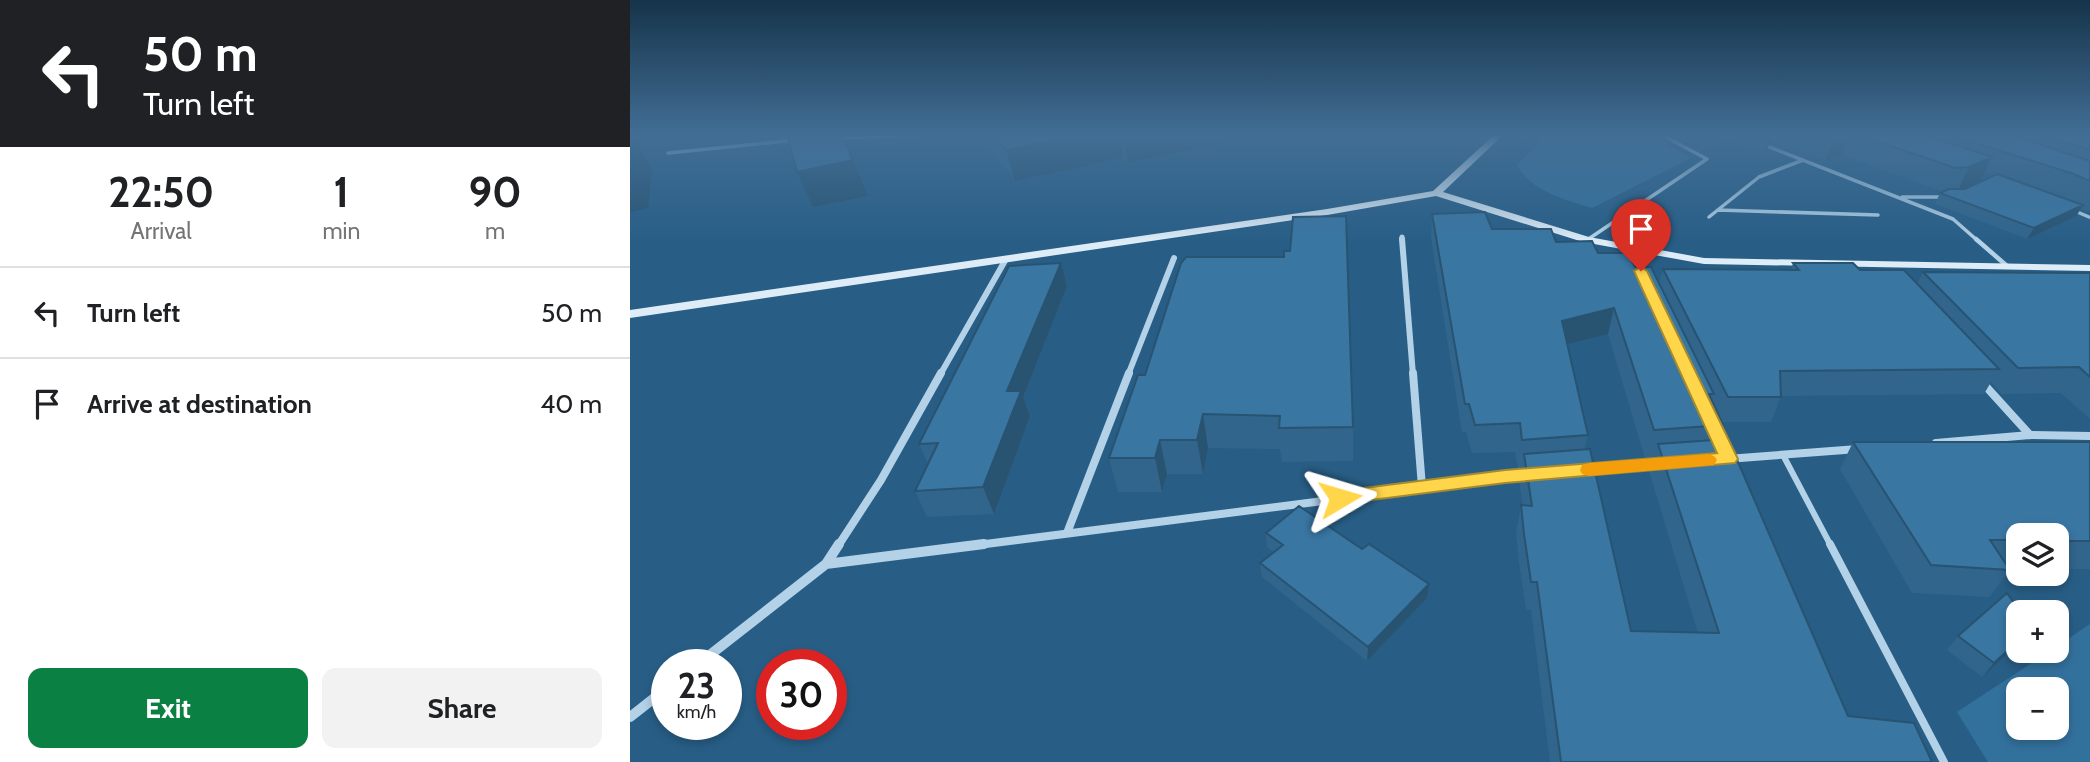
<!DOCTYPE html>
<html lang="en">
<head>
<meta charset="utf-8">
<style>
  :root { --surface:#fff; --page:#f2f2f2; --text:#202124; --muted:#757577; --line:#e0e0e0; --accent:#0b8043 }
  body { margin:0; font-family:Cabin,sans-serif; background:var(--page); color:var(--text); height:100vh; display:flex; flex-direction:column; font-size:26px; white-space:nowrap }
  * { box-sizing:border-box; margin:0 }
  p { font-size:23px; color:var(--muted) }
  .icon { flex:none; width:38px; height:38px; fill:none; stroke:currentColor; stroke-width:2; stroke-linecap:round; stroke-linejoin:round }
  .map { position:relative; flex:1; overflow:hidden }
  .panel { display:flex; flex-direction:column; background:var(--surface); width:630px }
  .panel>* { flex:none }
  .hud { background:#202124; color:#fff; overflow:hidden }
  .controls { position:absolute; left:1376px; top:523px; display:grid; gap:14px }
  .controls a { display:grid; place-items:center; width:63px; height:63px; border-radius:14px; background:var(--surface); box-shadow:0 4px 10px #0003; font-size:35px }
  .speed { position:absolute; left:21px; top:649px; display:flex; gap:14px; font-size:35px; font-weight:700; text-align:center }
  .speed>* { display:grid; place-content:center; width:91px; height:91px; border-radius:50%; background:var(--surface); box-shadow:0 4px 10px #0003; line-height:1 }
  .speed small { font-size:18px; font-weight:400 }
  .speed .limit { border:10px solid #d22; background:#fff; color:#111 }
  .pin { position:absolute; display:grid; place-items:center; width:60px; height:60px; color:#fff; margin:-72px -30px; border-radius:50% 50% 50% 0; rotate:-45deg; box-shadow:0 0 7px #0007 }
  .pin .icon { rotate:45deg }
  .me { position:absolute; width:77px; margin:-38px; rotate:83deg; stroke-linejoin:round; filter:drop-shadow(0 0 5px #0008) }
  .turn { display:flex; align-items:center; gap:24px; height:147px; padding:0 28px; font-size:32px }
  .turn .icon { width:91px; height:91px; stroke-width:2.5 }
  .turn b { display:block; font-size:49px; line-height:60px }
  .eta { display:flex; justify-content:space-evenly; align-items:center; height:119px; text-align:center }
  .eta b { font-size:42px; font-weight:700; line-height:49px }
  .action { display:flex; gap:14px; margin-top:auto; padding:14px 28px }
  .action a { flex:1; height:80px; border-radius:14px; background:var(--accent); color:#fff; font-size:28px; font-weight:700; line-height:80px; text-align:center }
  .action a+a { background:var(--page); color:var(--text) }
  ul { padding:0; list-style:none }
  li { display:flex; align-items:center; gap:21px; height:91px; padding:0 28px; border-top:2px solid var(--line) }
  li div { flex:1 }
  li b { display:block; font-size:26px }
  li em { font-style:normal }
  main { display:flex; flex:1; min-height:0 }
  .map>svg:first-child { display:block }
  .green { fill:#33719d; fill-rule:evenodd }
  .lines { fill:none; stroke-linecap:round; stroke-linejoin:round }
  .lane-far3 { stroke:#b3d2e8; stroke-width:3.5 }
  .lane-far2 { stroke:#b3d2e8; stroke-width:4.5 }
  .lane-far1 { stroke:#b3d2e8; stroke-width:6 }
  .lane { stroke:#b3d2e8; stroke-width:8 }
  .street-far3 { stroke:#b3d2e8; stroke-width:5 }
  .street-far2 { stroke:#b3d2e8; stroke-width:6 }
  .street-far1 { stroke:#b3d2e8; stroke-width:8 }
  .street { stroke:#b3d2e8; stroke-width:10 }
  .secondary { fill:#ddecf7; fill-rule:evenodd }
  .wall { fill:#31658b; fill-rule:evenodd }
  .shaded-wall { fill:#285371 }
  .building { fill:#3976a2; stroke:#285371; stroke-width:2 }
  .route { fill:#ffd54a; stroke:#a68a30; stroke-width:2 }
  .slow { fill:#f59e0b }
</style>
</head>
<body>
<main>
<section class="panel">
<div class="hud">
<div class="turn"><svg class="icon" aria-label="left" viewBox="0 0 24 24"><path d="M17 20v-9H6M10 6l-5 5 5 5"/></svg><div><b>50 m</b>Turn left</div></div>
</div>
<div class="eta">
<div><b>22:50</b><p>Arrival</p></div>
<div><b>1</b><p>min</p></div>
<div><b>90</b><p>m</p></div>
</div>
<ul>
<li><svg class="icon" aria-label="left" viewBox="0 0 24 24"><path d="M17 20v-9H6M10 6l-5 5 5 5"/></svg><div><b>Turn left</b></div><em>50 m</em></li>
<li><svg class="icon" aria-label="arrive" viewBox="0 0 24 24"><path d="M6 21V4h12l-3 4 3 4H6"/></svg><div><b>Arrive at destination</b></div><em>40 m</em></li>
</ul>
<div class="action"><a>Exit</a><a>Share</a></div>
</section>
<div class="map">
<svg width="1460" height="762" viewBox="0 0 1460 762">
  <rect width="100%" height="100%" fill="#285e86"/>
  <path class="green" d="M 917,135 L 1019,135 L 1061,158 L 962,208 C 934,199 902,192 887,165 Z
    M 1460,624 L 1460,762 L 1358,762 L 1327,712 L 1420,651 L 1426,651 L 1426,647 ZM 1388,690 L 1426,690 L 1426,728 L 1388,728 Z"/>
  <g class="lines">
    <path class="lane-far3" d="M 206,138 L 287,135
      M 1132,144 L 1323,219 L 1348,241
      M 38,153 L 165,140
      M 1272,197 L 1315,197
      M 1088,210 L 1248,215
      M 1445,211 L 1459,217
      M 1079,217 L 1129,177 L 1173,160
      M 957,240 L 1077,159 L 1032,135"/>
    <path class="lane-far2" d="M 1346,239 L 1377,266"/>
    <path class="lane-far1" d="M 1153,455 L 1201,546"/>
    <path class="lane" d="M 1200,544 L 1314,762"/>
    <path class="street-far3" d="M 772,237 L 772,241"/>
    <path class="street-far2" d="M 772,239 L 783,375
      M 310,375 L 376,259
      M 498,375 L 544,258"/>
    <path class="street-far1" d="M 783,373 L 792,487
      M 1351,381 L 1400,435
      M 1306,443 L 1400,435 L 1460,436
      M 1097,459 L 1228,449
      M 957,470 L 1029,464
      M 437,533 L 499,373
      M 208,546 L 251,480 L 311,373
      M 340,546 L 897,475"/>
    <path class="street" d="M 196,564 L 354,544
      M 67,665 L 196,564 L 209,544
      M 0,717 L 37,688"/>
    <path class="secondary" d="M 864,135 L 873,135 L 813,192 L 959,237 L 1074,258 L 1460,265 L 1460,271 L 1074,264 L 953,242 L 806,196 L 697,215 L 0,318 L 0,310 L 697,209 L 803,191 Z"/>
  </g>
  <path class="wall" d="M 356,135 L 593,135 L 594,143 L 498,163 L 493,158 L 385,181 L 359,146 Z
    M 1089,135 L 1460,135 L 1460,210 L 1457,211 L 1451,209 L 1446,216 L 1397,239 L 1305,204 L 1310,193 L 1313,192 L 1212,155 L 1196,160 L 1140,141 L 1137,150 L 1134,152 ZM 1354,173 L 1363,176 L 1332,189 L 1350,181 Z
    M 802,214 L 862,229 L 926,242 L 968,253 L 1005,267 L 1029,284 L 1033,269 L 1161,270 L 1163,263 L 1230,270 L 1287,284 L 1293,272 L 1460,273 L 1460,419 L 1431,393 L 1372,394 L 1361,382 L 1354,394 L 1151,396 L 1141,422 L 1091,422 L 1093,425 L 1087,440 L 1218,716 L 1302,762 L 920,762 L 901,610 L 896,609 L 889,562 L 886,533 L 891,505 L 893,506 L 889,481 L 892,468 L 888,468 L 885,452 L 842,453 L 836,432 L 832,432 L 801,238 ZM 978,334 L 1015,458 L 1023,458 L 1019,471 L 1068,633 L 1001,631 L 954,450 L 958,435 L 937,345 Z
    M 654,257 L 723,427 L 723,461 L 652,462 L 650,449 L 578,448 L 573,474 L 537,474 L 532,492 L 488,492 L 479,458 L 515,375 Z
    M 431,263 L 437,286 L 393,397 L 400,416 L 364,514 L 297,517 L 285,491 L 298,464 L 289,444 Z
    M 1223,442 L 1460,442 L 1460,569 L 1426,569 L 1426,536 L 1388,536 L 1388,568 L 1379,568 L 1380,570 L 1359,597 L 1282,593 L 1210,469 Z
    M 636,533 L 797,598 L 737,661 L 632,577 L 630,563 L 644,552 L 637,547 Z
    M 1388,612 L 1388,644 L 1352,677 L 1317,650 L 1328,636 Z"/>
  <path class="shaded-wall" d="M 3,135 L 22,169 L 18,208 L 0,212 L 0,153 Z
    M 452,135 L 489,135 L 493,158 L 385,181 L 376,150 Z
    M 493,135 L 593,135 L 594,143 L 498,163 Z
    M 1139,135 L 1142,135 L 1137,150 L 1134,152 Z
    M 1211,135 L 1219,135 L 1212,155 L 1196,160 L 1204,137 Z
    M 1362,157 L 1350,181 L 1327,192 L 1339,167 Z
    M 223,160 L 238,196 L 183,207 L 167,172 Z
    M 1453,205 L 1446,216 L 1397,239 L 1404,228 Z
    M 431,263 L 437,286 L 393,397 L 400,416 L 364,514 L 353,487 L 377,391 Z
    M 984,308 L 978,334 L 927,347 L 932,321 Z
    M 573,414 L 578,448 L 573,474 L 567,440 Z
    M 530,440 L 537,474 L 532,492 L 525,458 Z
    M 799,584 L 797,598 L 737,661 L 738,647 Z
    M 1388,641 L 1388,644 L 1352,677 L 1364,663 Z"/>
  <path class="building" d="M 3,135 L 0,153 L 0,136 Z
    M 157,135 L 212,135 L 223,160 L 167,172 Z
    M 365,135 L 452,135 L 376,150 Z
    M 1197,135 L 1211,135 L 1204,137 Z
    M 1229,135 L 1295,135 L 1362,157 L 1339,167 L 1325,168 Z
    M 1320,135 L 1381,135 L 1460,161 L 1460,181 L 1441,173 Z
    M 1412,135 L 1460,135 L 1460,150 Z
    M 1367,174 L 1453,205 L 1404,228 L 1310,193 L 1319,189 L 1335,189 Z
    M 855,212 L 862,229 L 921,229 L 926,242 L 962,241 L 968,253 L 997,253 L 1005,267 L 1021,267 L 1084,394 L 1079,394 L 1093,425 L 1024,430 L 984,308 L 932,321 L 958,435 L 892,440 L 890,423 L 845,425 L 839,404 L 835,404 L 802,214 Z
    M 716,216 L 723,427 L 649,428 L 650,416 L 573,414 L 567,440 L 530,440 L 525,458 L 479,458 L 508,375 L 515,375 L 551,263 L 556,257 L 654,257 L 654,251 L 660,251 L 663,217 Z
    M 431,263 L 377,391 L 391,391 L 353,487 L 285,491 L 308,443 L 289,444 L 379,266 Z
    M 1163,263 L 1223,263 L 1230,270 L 1274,270 L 1369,369 L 1150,371 L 1151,397 L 1098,397 L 1033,269 L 1169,270 Z
    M 1293,272 L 1460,273 L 1460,377 L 1449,367 L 1388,368 Z
    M 1098,439 L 1218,716 L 1284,723 L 1302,762 L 931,762 L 907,582 L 901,582 L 894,534 L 891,505 L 902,506 L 894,454 L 960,449 L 1001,631 L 1089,633 L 1028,444 Z
    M 1223,442 L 1460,442 L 1460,541 L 1426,541 L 1426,536 L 1388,536 L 1388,540 L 1360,540 L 1380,570 L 1301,565 Z
    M 669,506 L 732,549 L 739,544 L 799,584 L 738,647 L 630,563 L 653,545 L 636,533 Z
    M 1377,593 L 1390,612 L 1388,612 L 1388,641 L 1364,663 L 1328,636 Z"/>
  <linearGradient id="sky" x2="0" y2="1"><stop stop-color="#16344a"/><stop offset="0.56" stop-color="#426e95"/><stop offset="1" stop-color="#426e95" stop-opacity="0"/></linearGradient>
  <rect width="1460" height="242" fill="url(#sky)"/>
  <path class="route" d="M 1011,267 L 1017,271 L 1108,459 L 1105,463 L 875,483 L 710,504 L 704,502 L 701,498 L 704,493 L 710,491 L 875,470 L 1087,453 L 1004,271 Z"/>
  <path class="slow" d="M 1078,454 L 1084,456 L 1087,460 L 1084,465 L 959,476 L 952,474 L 950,470 L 952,465 L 959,463 Z"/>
</svg>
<div class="controls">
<a><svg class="icon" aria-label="layers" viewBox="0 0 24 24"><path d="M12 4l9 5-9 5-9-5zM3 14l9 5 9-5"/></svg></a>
<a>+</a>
<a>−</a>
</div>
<div class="speed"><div>23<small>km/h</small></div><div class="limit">30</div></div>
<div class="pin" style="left:1011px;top:271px;background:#d93025"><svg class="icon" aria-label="arrive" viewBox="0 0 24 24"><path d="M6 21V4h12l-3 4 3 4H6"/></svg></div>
<svg class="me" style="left:710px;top:498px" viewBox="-20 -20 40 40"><path d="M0-17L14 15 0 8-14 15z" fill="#ffd54a" stroke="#fff" stroke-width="4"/></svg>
</div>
</main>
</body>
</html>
